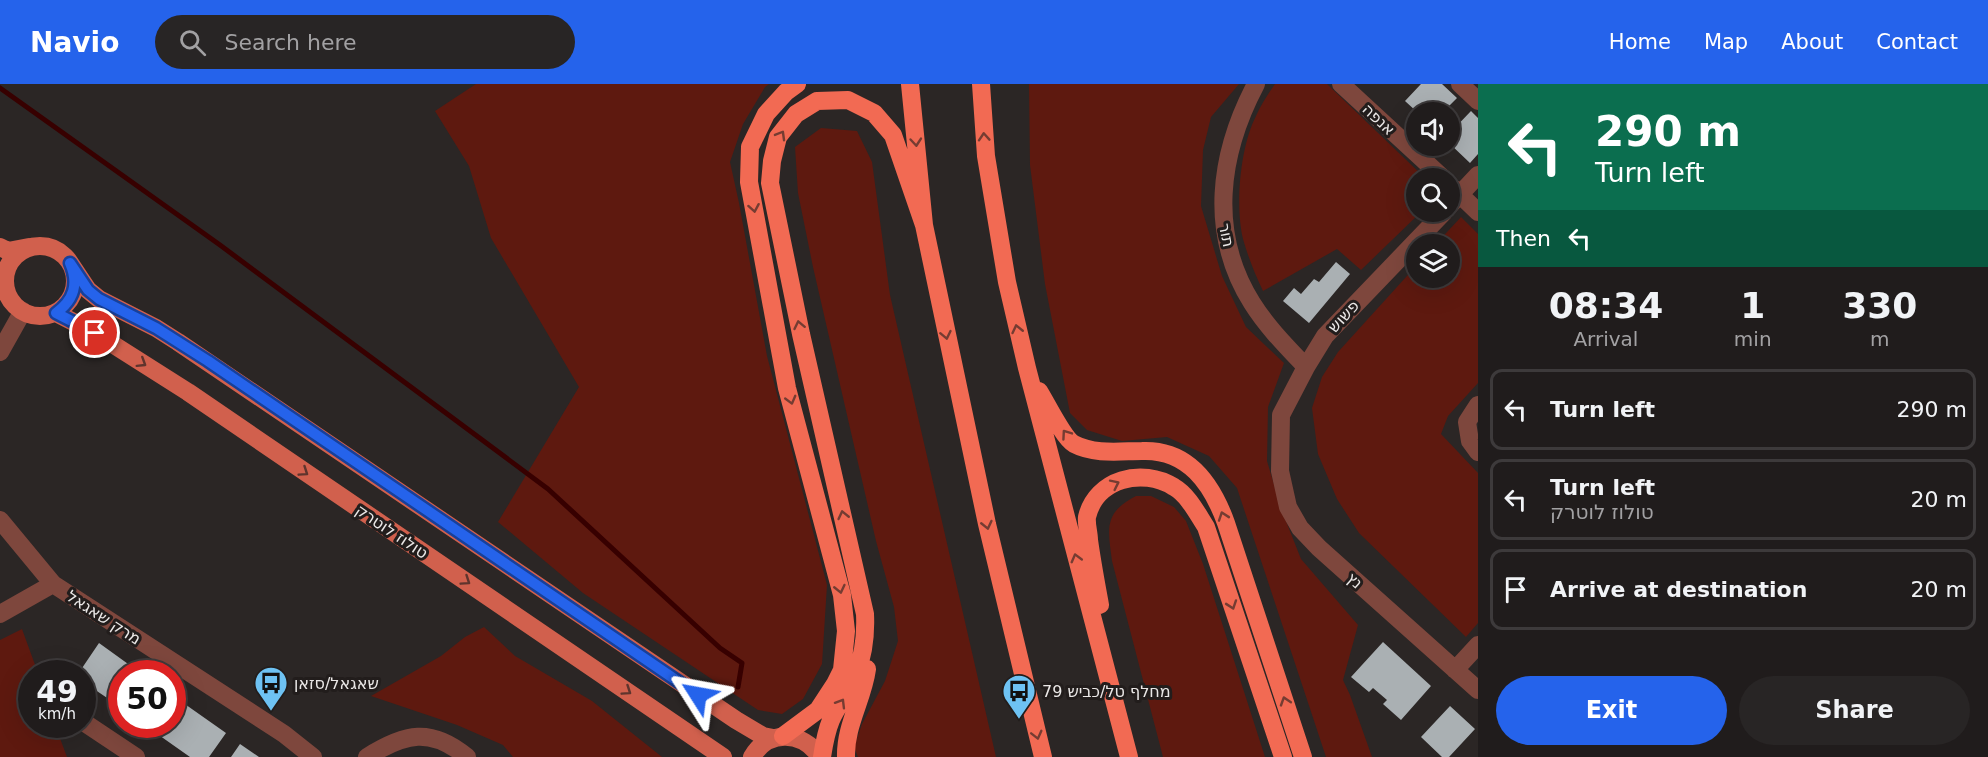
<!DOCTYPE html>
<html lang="en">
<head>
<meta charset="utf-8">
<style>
  :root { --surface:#201c1c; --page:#282525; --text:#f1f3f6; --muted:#a2a1a3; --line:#3d3a3b; --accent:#2563eb }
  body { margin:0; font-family:"DejaVu Sans",Heebo,sans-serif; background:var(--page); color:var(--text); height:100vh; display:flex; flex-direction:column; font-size:22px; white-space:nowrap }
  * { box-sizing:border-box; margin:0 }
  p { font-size:20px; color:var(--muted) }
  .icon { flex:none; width:33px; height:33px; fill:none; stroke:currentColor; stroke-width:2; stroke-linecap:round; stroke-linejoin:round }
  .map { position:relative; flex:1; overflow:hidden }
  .panel { display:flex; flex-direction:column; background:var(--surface); width:510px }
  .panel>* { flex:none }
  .top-card { background:#0b6e4f; color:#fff; overflow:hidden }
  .buttons { position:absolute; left:1406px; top:18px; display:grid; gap:12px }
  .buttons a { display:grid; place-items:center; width:54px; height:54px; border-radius:50%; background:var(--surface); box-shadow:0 6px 24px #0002,0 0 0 2px var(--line); font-size:30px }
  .speed { position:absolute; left:18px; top:576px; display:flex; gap:12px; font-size:30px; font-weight:700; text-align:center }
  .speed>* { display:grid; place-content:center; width:78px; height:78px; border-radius:50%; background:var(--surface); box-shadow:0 6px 24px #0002,0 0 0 2px var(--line); line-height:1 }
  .speed small { font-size:15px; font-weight:400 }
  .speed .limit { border:9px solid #d22; background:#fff; color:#111 }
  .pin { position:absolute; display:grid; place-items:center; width:51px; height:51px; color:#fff; margin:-26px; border:3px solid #fff; border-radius:50%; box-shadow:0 2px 6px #0007 }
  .me { position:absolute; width:66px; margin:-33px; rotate:304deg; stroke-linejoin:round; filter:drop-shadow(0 0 4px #0008) }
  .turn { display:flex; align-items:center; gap:21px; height:126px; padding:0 18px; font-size:27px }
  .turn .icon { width:78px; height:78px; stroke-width:2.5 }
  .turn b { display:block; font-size:42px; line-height:51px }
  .then { display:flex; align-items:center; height:57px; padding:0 18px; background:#0003; gap:12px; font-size:22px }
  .eta { display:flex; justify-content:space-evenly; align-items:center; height:102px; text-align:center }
  .eta b { font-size:36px; font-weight:800; line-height:42px }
  .primary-button { display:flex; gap:12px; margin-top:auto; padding:12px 18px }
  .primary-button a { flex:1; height:69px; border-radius:36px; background:var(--accent); color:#fff; font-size:24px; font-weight:800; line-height:69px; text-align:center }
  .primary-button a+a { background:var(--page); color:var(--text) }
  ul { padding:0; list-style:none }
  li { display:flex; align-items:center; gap:18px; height:81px; margin:0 12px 9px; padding:0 6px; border:3px solid var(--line); border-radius:12px }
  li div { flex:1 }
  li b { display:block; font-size:22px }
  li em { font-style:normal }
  header { display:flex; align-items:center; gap:36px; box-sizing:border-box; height:84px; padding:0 30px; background:var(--accent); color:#fff }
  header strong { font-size:28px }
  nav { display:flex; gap:33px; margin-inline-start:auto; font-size:21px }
  .search { width:420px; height:54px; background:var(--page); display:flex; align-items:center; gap:15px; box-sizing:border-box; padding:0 21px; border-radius:33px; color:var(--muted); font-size:22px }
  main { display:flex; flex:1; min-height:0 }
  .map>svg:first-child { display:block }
  .green { fill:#5e190f }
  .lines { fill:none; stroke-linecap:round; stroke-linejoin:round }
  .stream { stroke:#370000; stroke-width:5 }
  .building { fill:#aab0b3 }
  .minor { stroke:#7e473d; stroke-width:18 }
  .major { stroke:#d1604d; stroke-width:18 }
  .highway { stroke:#f26a53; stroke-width:18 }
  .oneway { stroke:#753c32 }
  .oneway2 { stroke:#5f342d }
  .route-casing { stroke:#184099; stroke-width:15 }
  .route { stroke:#2563eb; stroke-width:10 }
  .labels { text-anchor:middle; stroke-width:6; stroke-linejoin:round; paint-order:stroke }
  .street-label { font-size:16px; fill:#ebe8e7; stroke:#221d1c }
  .poi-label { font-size:16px; fill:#ebe8e7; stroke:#221d1c; text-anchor:start }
</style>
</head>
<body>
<header>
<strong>Navio</strong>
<div class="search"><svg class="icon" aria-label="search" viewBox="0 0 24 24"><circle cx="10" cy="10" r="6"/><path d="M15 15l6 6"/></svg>Search here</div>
<nav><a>Home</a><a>Map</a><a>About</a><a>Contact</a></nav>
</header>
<main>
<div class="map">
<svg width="1478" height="673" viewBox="0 0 1478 673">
  <rect width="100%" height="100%" fill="#2b2625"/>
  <path class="green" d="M 476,0 L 769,0 L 765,3 L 743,40 L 730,78 L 739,119 L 767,272 L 827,501 L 822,580 L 803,615 L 782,630 L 758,626 L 583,509 L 498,438 L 579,303 L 491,154 L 469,82 L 435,27 Z
    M 1029,0 L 1239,0 L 1211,33 L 1203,66 L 1201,122 L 1222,192 L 1246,243 L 1284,279 L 1268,323 L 1267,377 L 1282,427 L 1301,475 L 1358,541 L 1343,596 L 1350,611 L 1372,673 L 1326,673 L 1237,404 L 1209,372 L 1167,353 L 1122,357 L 1087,346 L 1070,329 L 1045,200 L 1030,81 Z
    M 1275,0 L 1327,0 L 1425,94 L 1416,94 L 1416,128 L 1421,128 L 1361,186 L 1337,165 L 1263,207 C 1255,190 1248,173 1243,155 C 1235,122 1240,63 1256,32 C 1261,21 1268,10 1275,0 Z
    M 821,44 L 857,47 L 872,78 L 890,211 L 996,673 L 858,673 L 854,663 L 862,640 L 885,597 L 898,557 L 894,523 L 876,457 L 813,183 L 798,109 L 795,63 Z
    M 1461,133 L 1478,150 L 1478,299 L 1448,332 L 1441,350 L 1478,389 L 1478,539 L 1466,553 L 1359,449 L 1337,415 L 1318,370 L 1312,324 L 1322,293 L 1338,268 L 1416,182 L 1416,194 L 1449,194 L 1449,160 L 1436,160 Z
    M 1136,412 L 1151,412 L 1174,423 L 1186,437 L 1203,480 L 1265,673 L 1163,673 L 1112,477 C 1108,445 1103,429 1136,412 Z
    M 484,543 L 515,572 L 592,617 L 662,673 L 513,673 L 503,661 L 457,641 L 371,612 L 441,572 L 465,553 Z
    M 22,545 L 38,589 L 32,590 L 32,640 L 55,641 L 67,673 L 0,673 L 0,556 Z"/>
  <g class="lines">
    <path class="stream" d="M 0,4 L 220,161 L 548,405 L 720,564 L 742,579 L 738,603"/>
  </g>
  <path class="building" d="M 1421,0 L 1442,0 L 1457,14 L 1443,28 L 1417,28 L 1405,17 Z
    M 1471,27 L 1478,34 L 1478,70 L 1470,79 L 1449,59 L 1449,50 Z
    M 1336,178 L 1350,190 L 1309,239 L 1283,217 L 1294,204 L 1301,210 L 1314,195 L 1319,198 Z
    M 1383,558 L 1431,602 L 1401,636 L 1383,620 L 1387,616 L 1373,604 L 1369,608 L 1351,593 Z
    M 99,559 L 142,590 L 122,590 L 122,624 L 82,597 L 82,590 L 78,590 Z
    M 172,611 L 226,649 L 209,673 L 190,673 L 146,642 L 172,640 Z
    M 1450,622 L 1475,645 L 1449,673 L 1442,673 L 1421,653 Z
    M 240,660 L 259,673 L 231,673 Z"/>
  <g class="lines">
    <path class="minor" d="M 1256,0 C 1219,70 1208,149 1252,219 C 1267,243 1287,263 1306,283
      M 1341,0 L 1443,94
      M 1460,0 L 1478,17
      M 1453,104 L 1478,128
      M 1449,122 L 1478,91
      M 1444,128 L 1325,252 L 1306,283 L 1281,331 L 1280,387 L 1288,423 L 1300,444 L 1319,464 L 1478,606
      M 0,268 L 23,227
      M 1478,321 L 1467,338 L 1470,357 L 1478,368
      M 0,436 L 53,500 L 284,650 L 313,673
      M 0,530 L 53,500
      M 1455,586 L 1478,561
      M 82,637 L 136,673
      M 367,673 C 405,649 431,643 467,673"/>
    <path class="major" d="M5 197a35 35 0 1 1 70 0a35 35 0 1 1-70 0Z
      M 0,163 L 8,167 L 29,163
      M 70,179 L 88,206 L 99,215 L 156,244 L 178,258 L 736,636 L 763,652 L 773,654
      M 56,229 L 95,249 L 188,308 L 723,673
      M 752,673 C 768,645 803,647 820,673"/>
    <path class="highway" d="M 910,0 L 924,141 L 987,440 L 1043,673
      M 981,0 L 986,72 L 1007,198 L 1027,284 L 1129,673
      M 1039,307 C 1046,318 1064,355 1074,360 C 1095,371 1121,367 1142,367 C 1188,365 1212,400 1226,439 L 1303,673
      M 1100,521 C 1096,499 1092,478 1089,456 C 1089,449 1086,440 1087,433 C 1096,395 1142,383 1174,403 C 1188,411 1197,429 1206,443 L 1283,673
      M 783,652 L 818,626 L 835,600 L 842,586 L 846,547 L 842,511 L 787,304 L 749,98 L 750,63 L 766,30 L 786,8 L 797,0
      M 822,673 C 824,660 826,648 831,636 C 838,620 850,607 856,590 C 864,570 866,551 865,530 L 801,250 L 770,99 L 772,77 L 778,53 L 796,30 L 817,17 L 848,16 L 874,29 L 893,51 L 924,141
      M 846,673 C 845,642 863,615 867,585"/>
  </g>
  <defs><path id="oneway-chevron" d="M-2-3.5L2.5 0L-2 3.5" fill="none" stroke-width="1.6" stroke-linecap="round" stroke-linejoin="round" transform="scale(1.5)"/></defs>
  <g class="oneway">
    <use href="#oneway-chevron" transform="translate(781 51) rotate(-60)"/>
    <use href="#oneway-chevron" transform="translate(984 53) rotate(-94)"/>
    <use href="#oneway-chevron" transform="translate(916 58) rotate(85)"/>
    <use href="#oneway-chevron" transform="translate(754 124) rotate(80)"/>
    <use href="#oneway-chevron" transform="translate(799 241) rotate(-102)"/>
    <use href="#oneway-chevron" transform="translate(1017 245) rotate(-103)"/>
    <use href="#oneway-chevron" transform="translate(946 251) rotate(78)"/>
    <use href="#oneway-chevron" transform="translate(791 316) rotate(75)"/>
    <use href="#oneway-chevron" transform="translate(1066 350) rotate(-125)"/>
    <use href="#oneway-chevron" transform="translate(1115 400) rotate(-26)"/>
    <use href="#oneway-chevron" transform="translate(843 431) rotate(-103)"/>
    <use href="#oneway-chevron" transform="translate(1223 432) rotate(-109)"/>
    <use href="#oneway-chevron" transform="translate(987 441) rotate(77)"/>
    <use href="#oneway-chevron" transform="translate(1076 474) rotate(-105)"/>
    <use href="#oneway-chevron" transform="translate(840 505) rotate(77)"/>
    <use href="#oneway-chevron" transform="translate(1232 521) rotate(71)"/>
    <use href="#oneway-chevron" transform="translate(1285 617) rotate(-108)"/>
    <use href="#oneway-chevron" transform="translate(841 619) rotate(-59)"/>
    <use href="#oneway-chevron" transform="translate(1037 651) rotate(76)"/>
  </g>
  <g class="oneway2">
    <use href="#oneway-chevron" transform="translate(142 279) rotate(32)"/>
    <use href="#oneway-chevron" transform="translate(304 388) rotate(34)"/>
    <use href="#oneway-chevron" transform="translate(466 497) rotate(34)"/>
    <use href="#oneway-chevron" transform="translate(627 607) rotate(34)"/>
  </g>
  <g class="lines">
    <g class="route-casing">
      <path id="route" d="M 95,249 L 56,229 C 74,216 79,200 70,179 L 88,206 L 99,215 L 156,244 L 208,277 L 698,611"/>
    </g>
    <use href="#route" class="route"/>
  </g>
  <defs>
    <g id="bus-pin" transform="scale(1.725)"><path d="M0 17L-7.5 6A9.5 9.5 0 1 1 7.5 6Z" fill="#6ec2f3" stroke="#221d1c"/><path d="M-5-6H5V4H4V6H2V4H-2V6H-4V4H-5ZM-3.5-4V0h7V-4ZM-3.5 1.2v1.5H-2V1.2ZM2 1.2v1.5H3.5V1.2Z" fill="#111"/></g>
  </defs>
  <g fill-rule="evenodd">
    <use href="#bus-pin" x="271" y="599"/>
    <use href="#bus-pin" x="1019" y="607"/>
  </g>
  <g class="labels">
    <g class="street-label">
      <text transform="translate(1379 35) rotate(43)" y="6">אנפה</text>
      <text transform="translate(1227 151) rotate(79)" y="6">תור</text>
      <text transform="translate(1343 232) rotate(-47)" y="6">פשוש</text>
      <text transform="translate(392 447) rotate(34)" y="6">טולוז לוטרק</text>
      <text transform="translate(1355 496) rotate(42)" y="6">נץ</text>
      <text transform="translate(104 533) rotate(33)" y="6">מרק שאגאל</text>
    </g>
    <g class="poi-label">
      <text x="294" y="605">שאגאל/סזאן</text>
      <text x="1042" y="613">מחלף טל/כביש 79</text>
    </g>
  </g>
</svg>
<div class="buttons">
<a><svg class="icon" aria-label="sound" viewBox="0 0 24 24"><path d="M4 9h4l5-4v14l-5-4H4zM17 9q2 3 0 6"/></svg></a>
<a><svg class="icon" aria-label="search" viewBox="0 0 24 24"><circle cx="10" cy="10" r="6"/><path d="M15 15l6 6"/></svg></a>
<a><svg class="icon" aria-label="layers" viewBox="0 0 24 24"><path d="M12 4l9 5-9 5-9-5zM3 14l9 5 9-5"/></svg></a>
</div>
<div class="speed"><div>49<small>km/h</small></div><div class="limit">50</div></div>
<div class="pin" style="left:95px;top:249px;background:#d93025"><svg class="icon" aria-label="arrive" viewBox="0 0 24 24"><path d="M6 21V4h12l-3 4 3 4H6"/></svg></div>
<svg class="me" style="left:698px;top:611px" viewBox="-20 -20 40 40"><path d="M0-17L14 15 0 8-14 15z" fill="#2563eb" stroke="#fff" stroke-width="4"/></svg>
</div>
<section class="panel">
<div class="top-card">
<div class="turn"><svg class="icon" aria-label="left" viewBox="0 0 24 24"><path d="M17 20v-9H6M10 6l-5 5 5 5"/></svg><div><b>290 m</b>Turn left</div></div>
<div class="then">Then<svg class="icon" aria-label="left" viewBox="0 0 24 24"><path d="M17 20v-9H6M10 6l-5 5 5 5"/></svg></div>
</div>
<div class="eta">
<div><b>08:34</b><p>Arrival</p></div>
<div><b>1</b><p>min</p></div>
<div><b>330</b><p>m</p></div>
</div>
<ul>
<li><svg class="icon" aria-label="left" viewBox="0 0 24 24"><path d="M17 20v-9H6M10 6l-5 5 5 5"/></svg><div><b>Turn left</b></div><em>290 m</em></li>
<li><svg class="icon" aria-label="left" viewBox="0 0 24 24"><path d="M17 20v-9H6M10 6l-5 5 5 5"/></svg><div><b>Turn left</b><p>טולוז לוטרק</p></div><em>20 m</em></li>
<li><svg class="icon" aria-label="arrive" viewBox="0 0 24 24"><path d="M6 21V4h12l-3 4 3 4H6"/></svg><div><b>Arrive at destination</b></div><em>20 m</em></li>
</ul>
<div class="primary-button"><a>Exit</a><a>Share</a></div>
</section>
</main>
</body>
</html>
